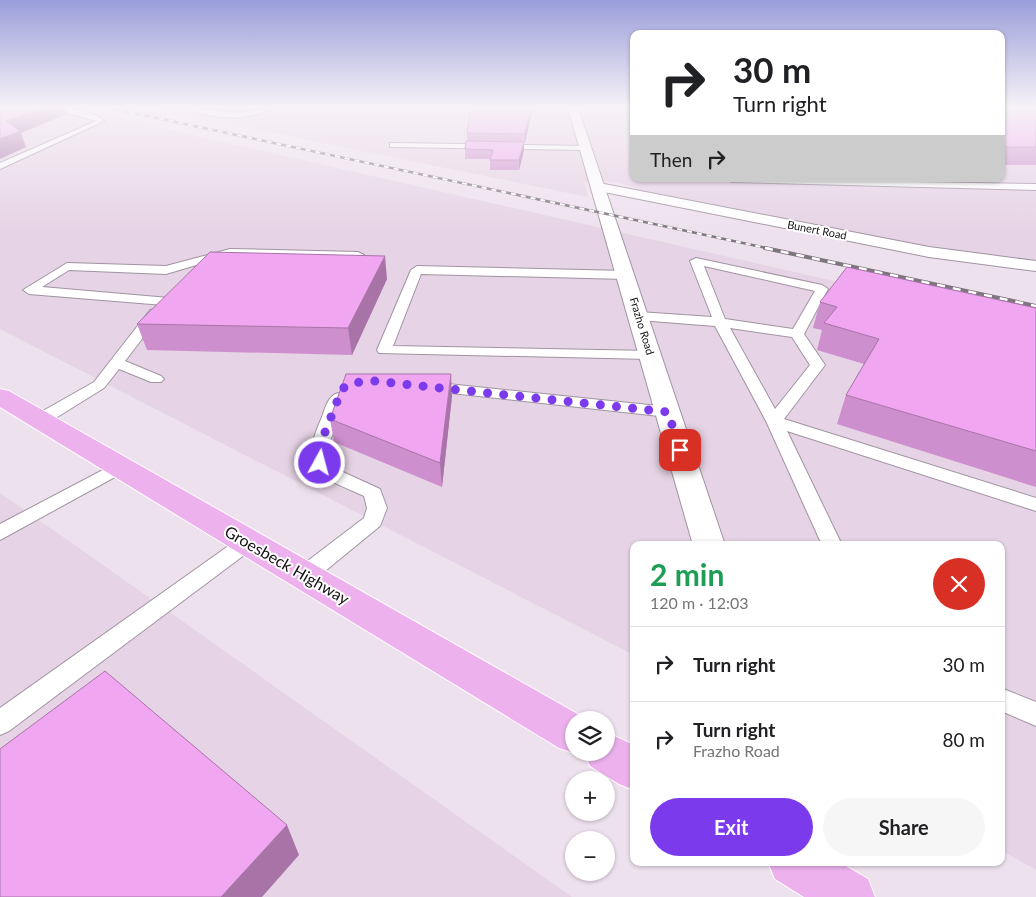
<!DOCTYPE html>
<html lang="en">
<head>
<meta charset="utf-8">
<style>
  :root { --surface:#fff; --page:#f6f6f6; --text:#202124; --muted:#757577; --line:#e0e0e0; --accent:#7c3aed }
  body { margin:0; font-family:Lato,sans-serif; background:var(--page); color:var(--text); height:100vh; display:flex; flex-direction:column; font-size:19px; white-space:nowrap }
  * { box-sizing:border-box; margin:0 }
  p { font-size:16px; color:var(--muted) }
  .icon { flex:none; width:28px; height:28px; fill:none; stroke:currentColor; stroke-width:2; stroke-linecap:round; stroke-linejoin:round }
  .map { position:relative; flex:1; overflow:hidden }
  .details { position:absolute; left:630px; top:541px; width:375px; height:325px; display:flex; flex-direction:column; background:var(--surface); border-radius:10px; box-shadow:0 1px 4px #0004 }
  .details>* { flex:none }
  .hud { position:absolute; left:630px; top:30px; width:375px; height:152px; border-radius:10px; box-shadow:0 1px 4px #0004; background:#fff; color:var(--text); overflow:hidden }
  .buttons { position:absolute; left:565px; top:711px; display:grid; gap:10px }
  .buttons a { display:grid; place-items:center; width:50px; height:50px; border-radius:50%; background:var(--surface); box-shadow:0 1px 4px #0004; font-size:25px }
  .pin { position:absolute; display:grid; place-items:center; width:42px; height:42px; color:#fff; margin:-21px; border-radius:10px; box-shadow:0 2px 8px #0006 }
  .me { position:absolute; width:55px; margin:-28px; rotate:7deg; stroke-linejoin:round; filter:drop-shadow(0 0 4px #0008) }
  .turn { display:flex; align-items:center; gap:18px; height:105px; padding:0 20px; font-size:22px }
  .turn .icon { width:65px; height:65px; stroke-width:2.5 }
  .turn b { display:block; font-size:35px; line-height:42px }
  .then { display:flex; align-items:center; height:48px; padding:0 20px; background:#0003; gap:10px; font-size:19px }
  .round { display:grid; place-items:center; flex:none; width:52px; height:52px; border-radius:26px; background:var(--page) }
  .summary { display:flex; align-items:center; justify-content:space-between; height:85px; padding:0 20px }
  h1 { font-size:30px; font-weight:700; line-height:38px; color:#1e9e55 }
  .cta { display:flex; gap:10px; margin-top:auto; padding:10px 20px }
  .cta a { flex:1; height:58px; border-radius:30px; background:var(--accent); color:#fff; font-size:20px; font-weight:700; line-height:58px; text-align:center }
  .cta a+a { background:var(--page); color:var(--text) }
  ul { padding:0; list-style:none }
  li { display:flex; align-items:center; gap:15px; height:75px; padding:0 20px; border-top:1px solid var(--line) }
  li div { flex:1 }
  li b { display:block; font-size:19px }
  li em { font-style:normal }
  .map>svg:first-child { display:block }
  .built { fill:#e6d3e5 }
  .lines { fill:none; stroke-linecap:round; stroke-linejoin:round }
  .lane-casing { stroke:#a094a0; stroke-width:2 }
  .street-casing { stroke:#a094a0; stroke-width:2 }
  .secondary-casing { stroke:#a094a0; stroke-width:2 }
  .primary-casing { stroke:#fff; stroke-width:2 }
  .lane { fill:#fff; fill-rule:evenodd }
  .street { fill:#fff; fill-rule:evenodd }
  .secondary { fill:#fff; fill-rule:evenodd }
  .primary { fill:#edb1ee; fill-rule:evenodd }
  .rail-far1-casing { stroke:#7e757e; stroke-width:2.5 }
  .rail-casing { stroke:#7e757e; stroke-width:4 }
  .rail-far1 { stroke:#fff; stroke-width:2; stroke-dasharray:5; stroke-linecap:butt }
  .rail { stroke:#fff; stroke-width:2.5; stroke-dasharray:8; stroke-linecap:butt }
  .wall { fill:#ce8fce }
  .shaded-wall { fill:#a874a8 }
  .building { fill:#f0a6f0; stroke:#a874a8 }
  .route { stroke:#7c3aed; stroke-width:9; stroke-dasharray:0 16.2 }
  .labels { text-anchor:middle; stroke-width:4; stroke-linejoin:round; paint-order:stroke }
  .far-street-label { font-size:11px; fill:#141014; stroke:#fff }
  .near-street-label { font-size:16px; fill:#141014; stroke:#fff }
</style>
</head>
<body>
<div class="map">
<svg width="1036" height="897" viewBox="0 0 1036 897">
  <rect width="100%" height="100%" fill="#eee1ee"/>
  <path class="built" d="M 0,108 L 74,108 L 1036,327 L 1036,870 L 1001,850 L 1001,545 L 634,545 L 634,655 L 0,329 Z
    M 151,108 L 634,108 L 634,179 L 1001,179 L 1001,108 L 1036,108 L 1036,261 L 943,249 L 639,190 L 617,182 L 584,182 L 588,197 Z
    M 0,493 L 79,548 L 572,897 L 0,897 Z"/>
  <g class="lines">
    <g class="lane-casing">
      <path id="lane" d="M 52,108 C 67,107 93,111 104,121 L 0,169 L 0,163 L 96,121 Z
        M 187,108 L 240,113 L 270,108 C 253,122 205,119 187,108 Z
        M 393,143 L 586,146 L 590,148 L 586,150 L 390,147 L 390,143 Z
        M 727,179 L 1036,184 L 1036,190 L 731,182 Z
        M 230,249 L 358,252 L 364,255 L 358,258 L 230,255 L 166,274 L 69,270 L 42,287 L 169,298 L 170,301 L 169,304 L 164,305 L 29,294 L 23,290 L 67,263 L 166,266 Z
        M 696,258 L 822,285 L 828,289 L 804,334 L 825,365 L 784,419 L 1036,498 L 1036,511 L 787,431 L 842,545 L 822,545 L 766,421 L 715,326 L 639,320 L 632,316 L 639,312 L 712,317 L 690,261 ZM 704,266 L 815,291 L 793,329 L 725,319 ZM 730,328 L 792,337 L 810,365 L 775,409 Z
        M 417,266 L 626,271 L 632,275 L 626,279 L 421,274 L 393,346 L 651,351 L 658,355 L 651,359 L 379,353 L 377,350 L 411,270 Z
        M 155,309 L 162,313 L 125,361 L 161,376 L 164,379 L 161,382 L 151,382 L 119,369 L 104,388 L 46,424 L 34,424 L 32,420 L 34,416 L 94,382 L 150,310 Z
        M 429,382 L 668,407 L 676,412 L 668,417 L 424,390 L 421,387 L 424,384 Z
        M 338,393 L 346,398 L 330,441 L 329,462 L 345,473 L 380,489 L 387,508 L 380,526 L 313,581 L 305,583 L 297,581 L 294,575 L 297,569 L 364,518 L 367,508 L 364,496 C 318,475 297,473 322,417 C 325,408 328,396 338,393 Z
        M 120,461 L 126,463 L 129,467 L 126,471 L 0,540 L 0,524 Z
        M 248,535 L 255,537 L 258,542 L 255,547 L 9,731 L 0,735 L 0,708 L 241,537 Z
        M 1001,688 L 1036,702 L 1036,726 L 1001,711 Z"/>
    </g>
    <g class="street-casing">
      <path id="street" d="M 599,183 L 929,247 L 1036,261 L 1036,271 L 929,257 L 594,190 L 592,187 L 594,184 Z"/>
    </g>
    <g class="secondary-casing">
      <path id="secondary" d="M 568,108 L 578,108 L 725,545 L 693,545 Z"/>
    </g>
    <g class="primary-casing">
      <path id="primary" d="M 0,389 L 9,391 L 588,720 L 574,720 L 574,752 L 576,752 L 574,753 L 559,748 L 0,407 Z
        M 606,732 L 634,745 L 634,790 L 619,784 L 590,766 L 584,752 L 606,752 Z
        M 768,862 L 839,862 L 868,879 L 875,897 L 804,897 L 775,879 Z"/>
    </g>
    <use href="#lane" class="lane"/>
    <use href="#street" class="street"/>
    <use href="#secondary" class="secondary"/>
    <use href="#primary" class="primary"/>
    <g class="rail-far1-casing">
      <path id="rail-far1" d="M 110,108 L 771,249"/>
    </g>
    <g class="rail-casing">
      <path id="rail" d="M 765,248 L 1036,306"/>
    </g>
    <use href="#rail-far1" class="rail-far1"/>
    <use href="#rail" class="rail"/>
  </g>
  <path class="wall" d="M 477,108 L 533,108 L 525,143 L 524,143 L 524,151 L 519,170 L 490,170 L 490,159 L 465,159 L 465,149 L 467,141 L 467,133 Z
    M 1001,108 L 1036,108 L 1036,165 L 1001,165 Z
    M 387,279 L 352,355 L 147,350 L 137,324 Z
    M 820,302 L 1036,308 L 1036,487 L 837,424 L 846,395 L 864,364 L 817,350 L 822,330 L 813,328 Z
    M 452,396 L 442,487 L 334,442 L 330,419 Z"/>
  <path class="shaded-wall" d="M 40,108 L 65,108 L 67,114 L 21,133 L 26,147 L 0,159 L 0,139 L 6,121 Z
    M 531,108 L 533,108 L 525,143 L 525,134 Z
    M 524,142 L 524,151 L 519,170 L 519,160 Z
    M 385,256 L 387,279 L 352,355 L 348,328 Z
    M 451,374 L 452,396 L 442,487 L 440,463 Z
    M 287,825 L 299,855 L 262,897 L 221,897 Z"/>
  <path class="building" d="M 0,108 L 40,108 L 6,121 L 20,131 L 0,139 Z
    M 477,108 L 531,108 L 525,134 L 467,133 L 470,112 L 475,112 Z
    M 1001,108 L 1036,108 L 1036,147 L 1001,147 Z
    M 466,141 L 524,142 L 519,160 L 490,160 L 493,150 L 465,149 Z
    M 210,252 L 385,256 L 348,328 L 137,324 Z
    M 847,267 L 1036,308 L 1036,451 L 846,395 L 879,339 L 824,323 L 837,307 L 820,302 Z
    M 346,374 L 451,374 L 440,463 L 330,419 Z
    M 105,671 L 287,825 L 221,897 L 0,897 L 0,749 Z"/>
  <linearGradient id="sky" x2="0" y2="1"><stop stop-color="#9a9eda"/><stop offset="0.46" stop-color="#f7f2f7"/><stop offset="1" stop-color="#f7f2f7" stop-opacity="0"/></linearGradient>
  <rect width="1036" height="233" fill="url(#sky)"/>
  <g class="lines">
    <path class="route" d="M 320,463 L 318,450 L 342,389 L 351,383 L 374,381 L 668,412 L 680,450"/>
  </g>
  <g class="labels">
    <g class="far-street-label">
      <text transform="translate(817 230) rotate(11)" y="4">Bunert Road</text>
      <text transform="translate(642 326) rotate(73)" y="4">Frazho Road</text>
    </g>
    <g class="near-street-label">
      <text transform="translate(287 565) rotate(30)" y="6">Groesbeck Highway</text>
    </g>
  </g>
</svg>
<div class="buttons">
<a><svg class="icon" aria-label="layers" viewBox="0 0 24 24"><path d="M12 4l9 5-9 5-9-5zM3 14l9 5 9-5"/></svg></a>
<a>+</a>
<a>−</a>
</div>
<div class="pin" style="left:680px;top:450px;background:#d93025"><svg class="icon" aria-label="arrive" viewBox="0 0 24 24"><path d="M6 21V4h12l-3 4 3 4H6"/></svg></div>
<svg class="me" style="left:320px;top:463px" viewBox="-20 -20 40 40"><circle r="17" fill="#7c3aed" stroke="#fff" stroke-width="3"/><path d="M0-11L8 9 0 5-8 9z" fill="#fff"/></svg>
<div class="hud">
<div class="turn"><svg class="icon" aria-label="right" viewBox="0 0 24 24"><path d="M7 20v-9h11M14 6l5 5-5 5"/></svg><div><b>30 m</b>Turn right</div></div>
<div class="then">Then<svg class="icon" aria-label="right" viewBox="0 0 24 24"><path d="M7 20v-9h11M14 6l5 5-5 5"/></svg></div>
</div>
<section class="details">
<div class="summary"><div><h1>2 min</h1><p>120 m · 12:03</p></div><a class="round" style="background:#d93025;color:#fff"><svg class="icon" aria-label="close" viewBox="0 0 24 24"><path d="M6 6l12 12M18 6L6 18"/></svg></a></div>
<ul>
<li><svg class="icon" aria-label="right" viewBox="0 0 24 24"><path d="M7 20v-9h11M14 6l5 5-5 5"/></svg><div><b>Turn right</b></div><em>30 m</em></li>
<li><svg class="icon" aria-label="right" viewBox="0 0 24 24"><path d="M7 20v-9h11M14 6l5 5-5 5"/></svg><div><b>Turn right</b><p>Frazho Road</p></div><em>80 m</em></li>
</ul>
<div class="cta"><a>Exit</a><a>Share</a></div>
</section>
</div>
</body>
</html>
